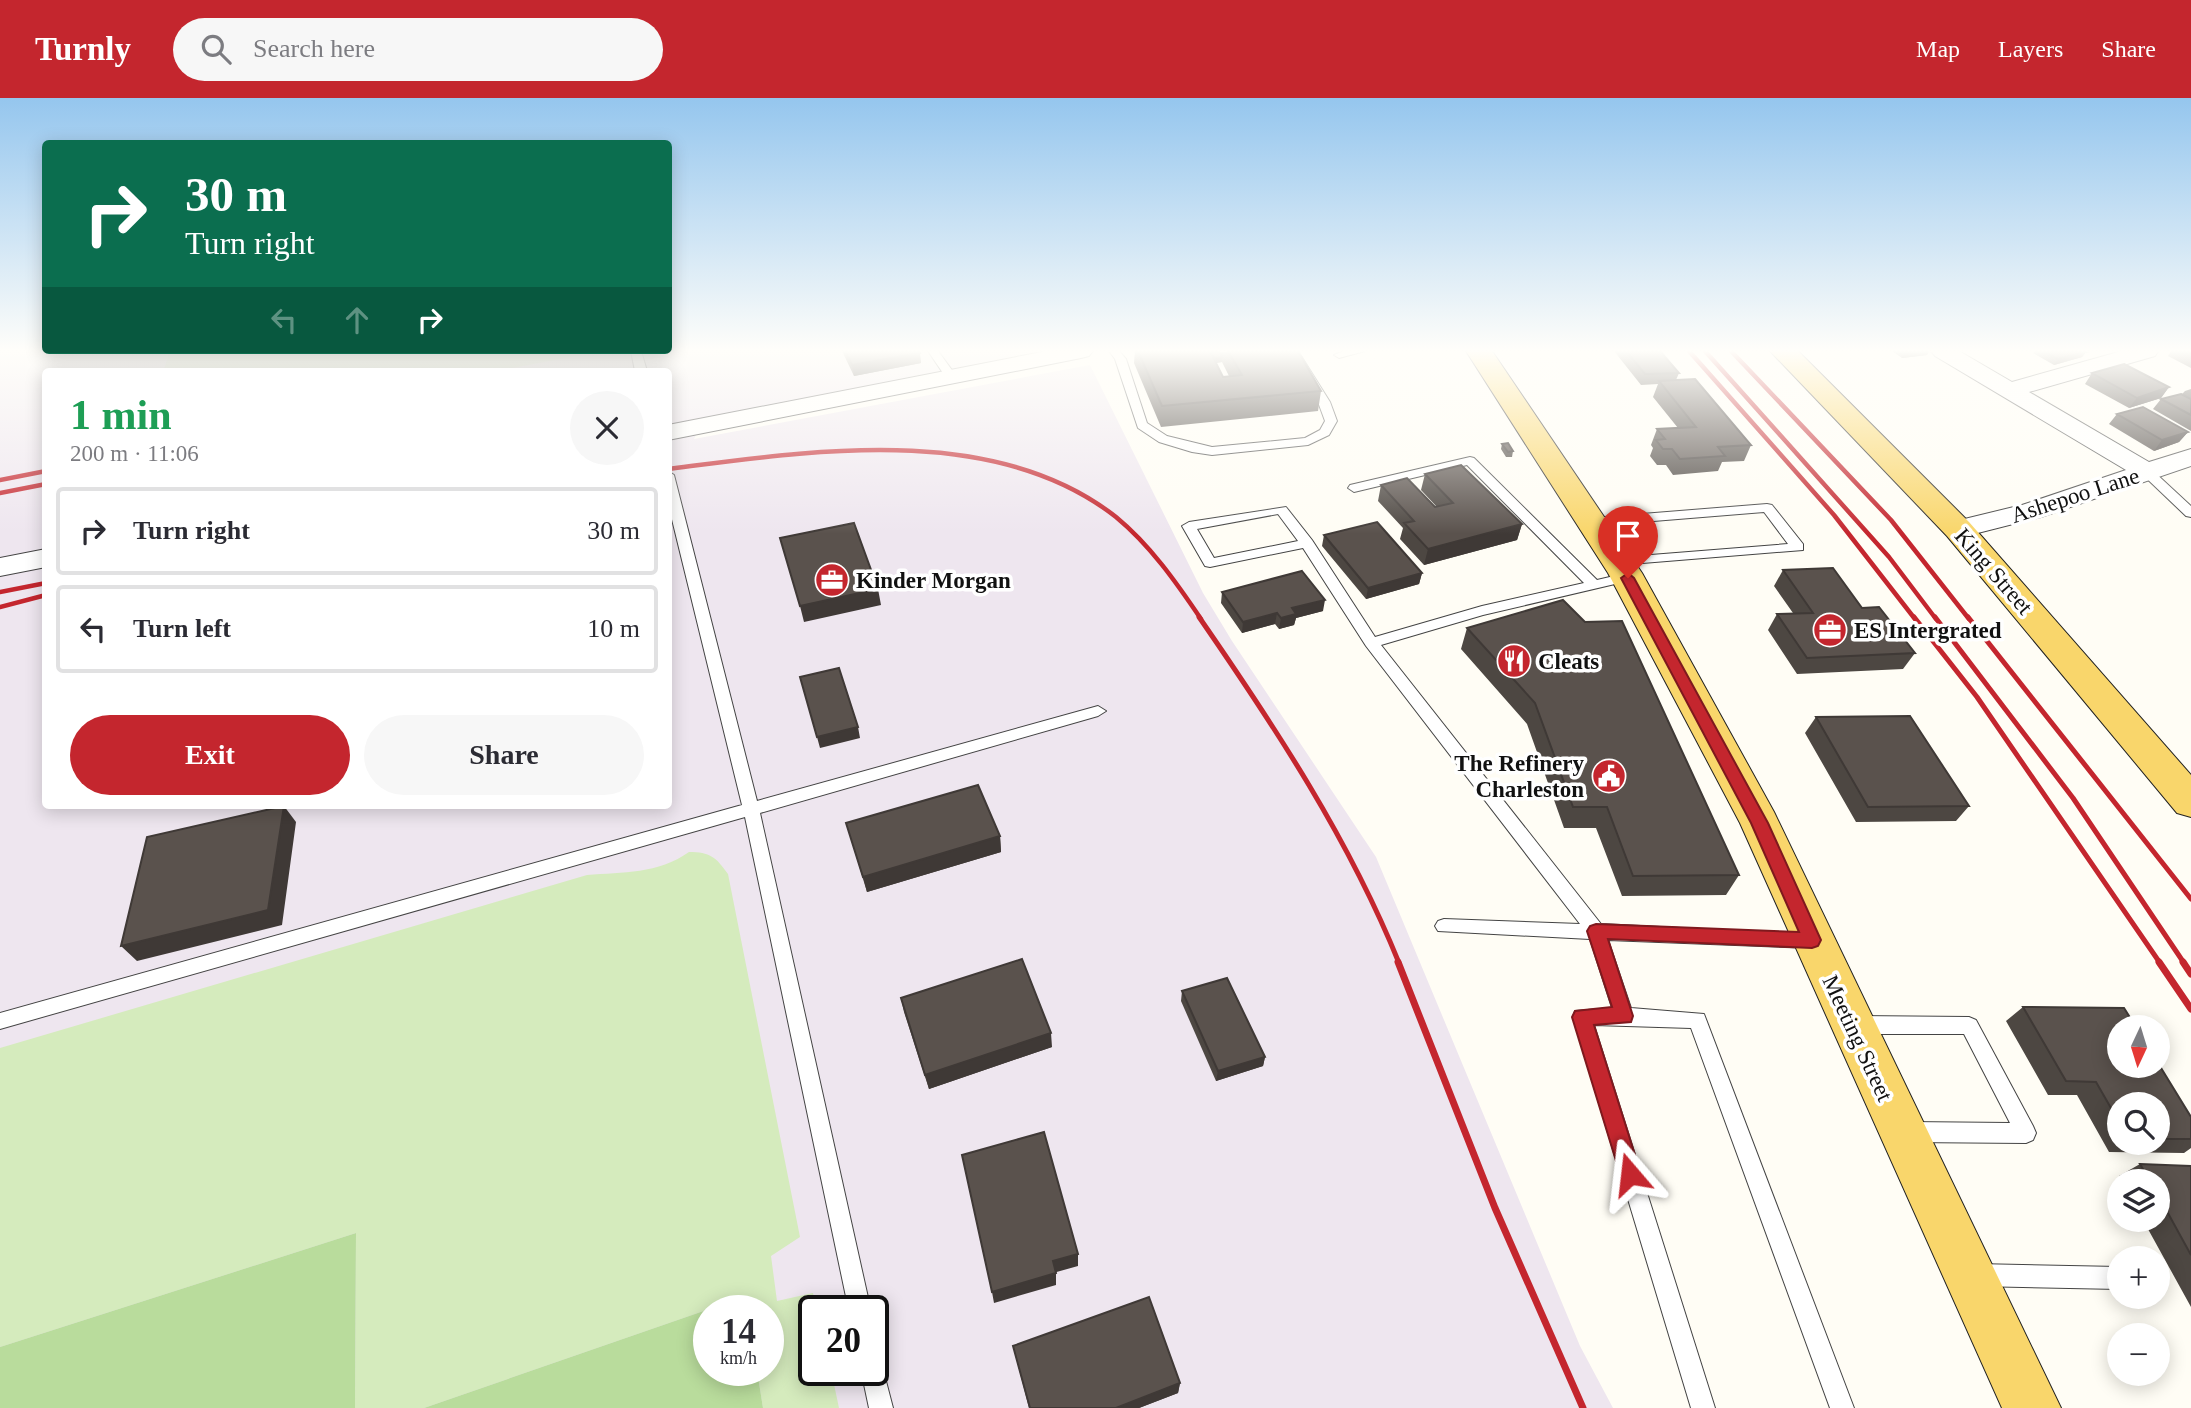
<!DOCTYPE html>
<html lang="en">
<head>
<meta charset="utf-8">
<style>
  :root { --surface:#fff; --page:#f7f7f7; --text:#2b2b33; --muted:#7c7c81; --line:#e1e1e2; --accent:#c4262e }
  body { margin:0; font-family:"Times New Roman",serif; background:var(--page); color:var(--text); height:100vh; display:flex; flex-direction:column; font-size:26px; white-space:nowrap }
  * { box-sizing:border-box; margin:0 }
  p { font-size:23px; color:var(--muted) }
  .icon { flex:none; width:38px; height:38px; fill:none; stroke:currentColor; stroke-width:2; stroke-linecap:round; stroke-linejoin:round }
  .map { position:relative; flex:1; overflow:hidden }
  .sheet { position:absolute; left:42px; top:270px; width:630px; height:441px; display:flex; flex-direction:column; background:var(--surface); border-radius:7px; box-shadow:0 4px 18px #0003 }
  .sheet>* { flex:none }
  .hud { position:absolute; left:42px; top:42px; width:630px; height:214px; border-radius:7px; box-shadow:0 4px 18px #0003; background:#0b6e4f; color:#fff; overflow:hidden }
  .needle { width:46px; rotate:184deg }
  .buttons { position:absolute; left:2107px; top:917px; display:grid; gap:14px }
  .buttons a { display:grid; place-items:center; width:63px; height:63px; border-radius:50%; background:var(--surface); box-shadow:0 4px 18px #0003; font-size:35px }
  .speed { position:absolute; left:693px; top:1197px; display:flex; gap:14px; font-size:35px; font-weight:700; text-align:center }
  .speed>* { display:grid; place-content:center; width:91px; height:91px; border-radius:50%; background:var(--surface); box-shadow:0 4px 18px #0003; line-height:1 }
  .speed small { font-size:18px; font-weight:400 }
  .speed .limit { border:4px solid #111; border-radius:10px; background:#fff; color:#111 }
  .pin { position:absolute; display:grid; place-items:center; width:60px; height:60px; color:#fff; margin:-72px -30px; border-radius:50% 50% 50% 0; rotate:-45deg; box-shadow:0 0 7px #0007 }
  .pin .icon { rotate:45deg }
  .me { position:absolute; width:77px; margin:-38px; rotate:343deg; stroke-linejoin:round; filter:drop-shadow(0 0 5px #0008) }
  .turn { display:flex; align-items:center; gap:24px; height:147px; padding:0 28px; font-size:32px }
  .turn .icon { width:91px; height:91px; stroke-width:2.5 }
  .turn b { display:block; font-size:49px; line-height:60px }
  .lanes { display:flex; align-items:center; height:66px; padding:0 28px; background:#0003; justify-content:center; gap:35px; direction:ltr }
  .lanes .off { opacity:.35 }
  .round { display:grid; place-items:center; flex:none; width:74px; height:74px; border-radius:37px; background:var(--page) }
  .summary { display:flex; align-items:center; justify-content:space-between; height:119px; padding:0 28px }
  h1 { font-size:42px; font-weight:700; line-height:52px; color:#1e9e55 }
  .button { display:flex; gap:14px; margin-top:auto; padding:14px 28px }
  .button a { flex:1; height:80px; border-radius:42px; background:var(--accent); color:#fff; font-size:28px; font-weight:700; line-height:80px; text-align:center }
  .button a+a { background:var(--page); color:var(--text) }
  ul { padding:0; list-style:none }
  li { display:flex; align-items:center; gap:21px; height:88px; margin:0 14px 10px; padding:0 14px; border:4px solid var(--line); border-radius:7px }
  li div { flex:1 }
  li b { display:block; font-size:26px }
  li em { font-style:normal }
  header { display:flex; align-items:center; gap:42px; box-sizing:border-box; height:98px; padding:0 35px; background:var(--accent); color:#fff }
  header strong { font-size:33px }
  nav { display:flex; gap:38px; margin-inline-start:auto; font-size:24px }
  .search { width:490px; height:63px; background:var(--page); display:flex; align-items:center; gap:18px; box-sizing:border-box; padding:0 24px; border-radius:38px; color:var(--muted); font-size:26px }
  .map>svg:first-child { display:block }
  .industrial { fill:#eee6ef; fill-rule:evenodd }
  .green { fill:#d5ebbd }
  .forest { fill:#b9dc9c }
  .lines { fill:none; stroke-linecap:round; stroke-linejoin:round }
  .service-casing { stroke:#444; stroke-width:2 }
  .minor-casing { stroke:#444; stroke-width:2 }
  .primary-casing { stroke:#222; stroke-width:2 }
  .service { fill:#fff; fill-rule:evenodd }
  .minor { fill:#fff; fill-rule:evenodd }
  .primary { fill:#f9d66b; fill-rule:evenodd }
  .rail-far2 { stroke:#c4262e; stroke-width:4.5 }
  .rail-far1 { stroke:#c4262e; stroke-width:5 }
  .rail { stroke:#c4262e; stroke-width:7 }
  .wall { fill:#4d4742; fill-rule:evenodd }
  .shaded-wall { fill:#3f3936 }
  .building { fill:#5a524d; stroke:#3f3936; stroke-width:2 }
  .route { fill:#c4262e; stroke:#7f191e; stroke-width:2 }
  .labels { text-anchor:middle; stroke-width:7; stroke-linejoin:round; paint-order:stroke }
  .street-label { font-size:23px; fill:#111; stroke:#fff }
  .poi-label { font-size:23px; font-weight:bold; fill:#111; stroke:#fff; text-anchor:start }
</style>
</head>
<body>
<header>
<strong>Turnly</strong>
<div class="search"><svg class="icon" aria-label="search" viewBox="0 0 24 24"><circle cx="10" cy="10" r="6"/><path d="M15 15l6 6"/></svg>Search here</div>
<nav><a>Map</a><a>Layers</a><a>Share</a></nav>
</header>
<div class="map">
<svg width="2191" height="1310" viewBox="0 0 2191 1310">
  <rect width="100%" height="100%" fill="#fffdf5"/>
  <path class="industrial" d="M 0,253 L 1082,253 L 704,328 L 702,323 L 694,341 L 1090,267 L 1203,495 L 1232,543 L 1376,759 L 1580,1248 L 1613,1310 L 0,1310 ZM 46,273 L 668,273 L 668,707 L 46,707 ZM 709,1213 L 768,1213 L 768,1272 L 709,1272 ZM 814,1213 L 873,1213 L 873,1272 L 814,1272 Z"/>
  <path class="green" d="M 170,253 L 603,253 L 496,273 L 152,273 L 164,271 Z
    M 689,754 C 710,754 716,759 728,776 L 800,1139 L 771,1158 L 777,1203 L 813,1195 L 817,1213 L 814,1213 L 814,1272 L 831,1272 L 839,1310 L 763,1310 L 757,1272 L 768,1272 L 768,1213 L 747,1213 L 744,1199 L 424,1310 L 355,1310 L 356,1135 L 0,1249 L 0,950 L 587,777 C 623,774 658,776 689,754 Z"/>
  <path class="forest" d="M 356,1135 L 355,1310 L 0,1310 L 0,1249 Z
    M 744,1199 L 747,1213 L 709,1213 L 709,1272 L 757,1272 L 763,1310 L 424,1310 Z"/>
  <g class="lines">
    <g class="service-casing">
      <path id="service" d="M 631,253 L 641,253 L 647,273 L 635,273 Z
        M 928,253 L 938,253 L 957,279 L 955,281 L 947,281 Z
        M 1109,253 L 1119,253 L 1126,261 L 1147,325 L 1167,338 L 1212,349 L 1305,340 L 1320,332 L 1325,323 L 1318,304 L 1288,253 L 1298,253 L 1330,304 L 1337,323 L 1329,337 L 1308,347 L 1212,357 L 1192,354 L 1159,344 L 1138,330 L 1115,261 Z
        M 1344,253 L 1365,253 L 1339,260 L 1334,257 Z
        M 1470,359 L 1474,360 L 1597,482 L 1627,475 L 1634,479 L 1632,482 L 1483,517 L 1381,547 L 1601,826 L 1818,837 L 1821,842 L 1818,847 L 1812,850 L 1608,842 L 1631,910 L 1704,916 L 1854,1310 L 1830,1310 L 1691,930 L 1594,927 L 1715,1310 L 1691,1310 L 1573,919 L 1575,913 L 1612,910 L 1590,841 L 1438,833 L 1435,828 L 1438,823 L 1444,821 L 1580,826 L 1366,548 L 1303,450 L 1210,469 L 1205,468 L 1182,428 L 1189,424 L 1286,409 L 1312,442 L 1375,539 L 1482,508 L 1584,485 L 1467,367 L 1354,394 L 1348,390 L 1350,387 ZM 1278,416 L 1298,443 L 1214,460 L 1197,431 Z
        M 2147,370 L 2151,371 L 2191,408 L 2191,419 L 2186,418 L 2143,377 L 2141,374 Z
        M 668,373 L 674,377 L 757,703 L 1098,608 L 1106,613 L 1098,618 L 760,715 L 871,1213 L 849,1213 L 745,719 L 0,931 L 0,915 L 742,707 L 668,405 Z
        M 1767,406 L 1772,407 L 1803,446 L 1803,452 L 1618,467 L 1611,463 L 1613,460 L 1788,446 L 1764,414 L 1592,428 L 1586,424 L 1592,420 Z
        M 1856,918 L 1969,919 L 1976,922 L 2033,1028 L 2036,1035 L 2033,1042 L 2026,1045 L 1908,1044 L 1901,1041 L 1898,1034 L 1901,1027 L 1908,1024 L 2010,1025 L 1964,936 L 1856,936 L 1849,933 L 1846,927 L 1849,921 Z
        M 1976,1166 L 2119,1169 L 2119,1191 L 1976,1188 L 1968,1185 L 1965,1177 L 1968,1169 Z
        M 873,1261 L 881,1264 L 893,1310 L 869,1310 L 861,1272 L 873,1272 Z"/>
    </g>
    <g class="minor-casing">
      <path id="minor" d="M 1047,253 L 1093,253 L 1089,258 L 1081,260 L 668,342 L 668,327 Z
        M 1931,253 L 1959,253 L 2012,284 L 2122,253 L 2158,253 L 2155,258 L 2029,294 L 2149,364 L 2191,351 L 2191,368 L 2041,419 L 1958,440 L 1948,437 L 1944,431 L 1948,425 L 2022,407 L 2126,372 L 1935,258 Z
        M 46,451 L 46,469 L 0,478 L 0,460 Z"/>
    </g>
    <g class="primary-casing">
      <path id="primary" d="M 1466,253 L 1492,253 L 1642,475 L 1774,714 L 2061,1310 L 2002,1310 L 1740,725 L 1608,475 Z
        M 1770,253 L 1798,253 L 1969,424 L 2191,677 L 2191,719 L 2177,715 L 1947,438 Z"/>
    </g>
    <use href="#service" class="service"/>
    <use href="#minor" class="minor"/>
    <use href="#primary" class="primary"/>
    <path class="rail-far2" d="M 1689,253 L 1834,417 L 1915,521
      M 1705,253 L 1889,459 L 1936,521
      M 1731,253 L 1891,422 L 1969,521
      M 668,371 C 810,353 994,323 1116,419 C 1150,447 1176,484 1201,521
      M 0,382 L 46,373
      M 0,395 L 46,386
      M 0,494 L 46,485
      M 0,509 L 46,497"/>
    <path class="rail-far1" d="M 1199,519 C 1275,629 1349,741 1399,865
      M 1914,519 L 1977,599 L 2160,865
      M 1935,519 L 2073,700 L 2184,865
      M 1968,519 L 2191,801"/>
    <path class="rail" d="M 1398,864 L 1495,1110 L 1583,1310
      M 2159,864 L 2191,911
      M 2183,864 L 2191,876"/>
  </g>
  <path class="wall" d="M 842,253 L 919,253 L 921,265 L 854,278 Z
    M 1135,253 L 1210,253 L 1210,254 L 1298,253 L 1321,293 L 1318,313 L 1161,329 L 1134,265 ZM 1222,264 L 1229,278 L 1223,279 L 1216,265 Z
    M 1614,253 L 1660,253 L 1679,275 L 1676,282 L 1751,347 L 1744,363 L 1722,364 L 1718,373 L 1673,377 L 1666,367 L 1657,367 L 1650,358 L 1653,350 L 1651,347 L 1657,331 L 1678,330 L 1653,299 L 1658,286 L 1641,287 Z
    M 1892,253 L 1929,253 L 1927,257 L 1902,260 Z
    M 2035,253 L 2084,253 L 2086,254 L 2082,259 L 2054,267 L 2033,255 Z
    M 2171,253 L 2191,253 L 2191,270 L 2168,258 Z
    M 2092,275 L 2169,289 L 2161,300 L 2129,310 L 2085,286 Z
    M 2191,291 L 2191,333 L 2153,311 L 2161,301 L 2182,296 L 2185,293 Z
    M 2117,316 L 2188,334 L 2179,344 L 2154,353 L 2109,326 Z
    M 1502,346 L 1513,353 L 1512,359 L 1506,359 L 1501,351 Z
    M 1425,376 L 1522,426 L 1517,442 L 1424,467 L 1400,441 L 1403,430 L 1378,403 L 1381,387 L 1435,409 L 1437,409 L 1421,392 Z
    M 1324,437 L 1422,475 L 1419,486 L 1366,501 L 1322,448 Z
    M 1783,472 L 1862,510 L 1915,555 L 1903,571 L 1797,576 L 1768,532 L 1777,516 L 1793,515 L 1774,488 Z
    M 1222,494 L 1323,513 L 1296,520 L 1294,527 L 1279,531 L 1275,526 L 1242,535 L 1221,505 Z
    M 1467,530 L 1739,777 L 1726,797 L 1622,798 L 1596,730 L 1564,730 L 1527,626 L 1461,551 Z
    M 1816,619 L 1969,708 L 1956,723 L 1856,724 L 1805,635 Z
    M 846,725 L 1000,738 L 1001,754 L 867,794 Z
    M 1182,893 L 1265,959 L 1263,968 L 1216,983 L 1181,903 Z
    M 901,900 L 1052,949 L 929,991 L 904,914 Z
    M 2023,909 L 2191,1019 L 2191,1050 L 2184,1055 L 2109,1054 L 2077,997 L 2048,997 L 2006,923 ZM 2119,1006 L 2158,1006 L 2158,1045 L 2119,1045 Z
    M 2140,1066 L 2191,1068 L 2191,1209 L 2143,1122 L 2158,1122 L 2158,1083 L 2122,1083 L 2119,1078 Z
    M 1013,1248 L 1180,1285 L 1178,1295 L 1139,1310 L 1029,1310 Z"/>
  <path class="shaded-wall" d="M 1906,253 L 1929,253 L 1927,257 L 1902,260 Z
    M 2086,254 L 2082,259 L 2054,267 L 2058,261 Z
    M 920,255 L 921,265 L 854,278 L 852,267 Z
    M 1222,259 L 1222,264 L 1205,266 L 1205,261 Z
    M 2169,289 L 2161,300 L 2129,310 L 2137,300 Z
    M 2188,334 L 2179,344 L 2154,353 L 2162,342 Z
    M 1522,426 L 1517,442 L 1424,467 L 1428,451 Z
    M 1422,475 L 1419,486 L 1366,501 L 1368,490 Z
    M 878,491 L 881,507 L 804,524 L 800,508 Z
    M 1325,502 L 1323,513 L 1296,520 L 1294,527 L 1279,531 L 1281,520 L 1292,510 Z
    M 1277,515 L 1275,526 L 1242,535 L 1243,524 Z
    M 858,629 L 860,640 L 820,650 L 817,639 Z
    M 284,708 L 296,724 L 282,827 L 137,863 L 121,848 Z
    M 1000,738 L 1001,754 L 867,794 L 863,779 Z
    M 1051,935 L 1052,949 L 929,991 L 925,977 Z
    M 1265,959 L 1263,968 L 1216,983 L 1218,973 Z
    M 1078,1156 L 1078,1168 L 1053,1175 L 1053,1163 Z
    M 1056,1175 L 1056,1187 L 994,1205 L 992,1194 Z
    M 1180,1285 L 1178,1295 L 1139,1310 L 1116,1310 Z"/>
  <path class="building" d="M 845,253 L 919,253 L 920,255 L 852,267 Z
    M 1138,253 L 1210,253 L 1223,279 L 1242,277 L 1228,253 L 1298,253 L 1321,293 L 1162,308 Z
    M 1219,253 L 1222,259 L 1214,260 L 1210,254 Z
    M 1626,253 L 1660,253 L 1679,275 L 1645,276 Z
    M 2042,253 L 2084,253 L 2086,254 L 2058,261 Z
    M 2124,266 L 2169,289 L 2137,300 L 2092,275 Z
    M 1695,281 L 1751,347 L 1718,349 L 1725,358 L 1680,361 L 1672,351 L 1663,351 L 1656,342 L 1665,341 L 1657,331 L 1696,329 L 1659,283 Z
    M 2181,296 L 2191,301 L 2191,317 L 2161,301 Z
    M 2143,309 L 2188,334 L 2162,342 L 2117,316 Z
    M 1508,345 L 1513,353 L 1508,354 L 1502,346 Z
    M 1461,367 L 1522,426 L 1428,451 L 1404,425 L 1414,423 L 1381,387 L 1407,380 L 1435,409 L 1453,405 L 1425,376 Z
    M 1377,424 L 1422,475 L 1368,490 L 1324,437 Z
    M 854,425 L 878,491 L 800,508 L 780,440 Z
    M 1833,470 L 1862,510 L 1879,509 L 1915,555 L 1807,560 L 1777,516 L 1813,515 L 1783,472 Z
    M 1302,473 L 1325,502 L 1292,510 L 1296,516 L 1281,520 L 1277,515 L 1243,524 L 1222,494 Z
    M 1563,502 L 1585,524 L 1622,523 L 1739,777 L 1633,778 L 1607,709 L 1573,709 L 1535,605 L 1467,530 Z
    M 839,570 L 858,629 L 817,639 L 800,579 Z
    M 1910,618 L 1969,708 L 1868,709 L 1816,619 Z
    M 978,687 L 1000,738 L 863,779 L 846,725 Z
    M 284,708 L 268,812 L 121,848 L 147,739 Z
    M 1022,861 L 1051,935 L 925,977 L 901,900 Z
    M 1227,880 L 1265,959 L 1218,973 L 1182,893 Z
    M 2023,909 L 2124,910 L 2136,929 L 2119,929 L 2119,968 L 2158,968 L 2158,965 L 2191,1019 L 2191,1041 L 2158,1041 L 2158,1006 L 2119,1006 L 2119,1024 L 2096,984 L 2066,983 Z
    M 1044,1034 L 1078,1156 L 1053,1163 L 1056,1175 L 992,1194 L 962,1057 Z
    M 2140,1066 L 2191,1068 L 2191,1157 L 2158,1097 L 2158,1083 L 2150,1083 Z
    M 1149,1199 L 1180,1285 L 1116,1310 L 1030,1310 L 1013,1248 Z"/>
  <linearGradient id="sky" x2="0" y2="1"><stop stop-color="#95c6ee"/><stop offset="0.58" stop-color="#fffefa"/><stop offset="1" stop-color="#fffefa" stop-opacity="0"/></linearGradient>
  <rect width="2191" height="436" fill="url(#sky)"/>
  <path class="route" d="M 1628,475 L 1634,480 L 1768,725 L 1821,842 L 1818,848 L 1812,850 L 1608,841 L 1633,918 L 1631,924 L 1594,927 L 1641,1076 L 1638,1083 L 1630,1086 L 1623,1083 L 1620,1076 L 1572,919 L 1575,913 L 1612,909 L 1587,833 L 1590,828 L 1596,826 L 1799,834 L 1751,725 L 1621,480 Z"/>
  <defs>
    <g id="office-disc" transform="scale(1.75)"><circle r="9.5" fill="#c4262e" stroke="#fff"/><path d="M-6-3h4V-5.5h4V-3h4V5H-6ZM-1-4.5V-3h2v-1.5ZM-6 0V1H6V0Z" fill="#fff"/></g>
    <g id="restaurant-disc" transform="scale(1.75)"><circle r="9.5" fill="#c4262e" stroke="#fff"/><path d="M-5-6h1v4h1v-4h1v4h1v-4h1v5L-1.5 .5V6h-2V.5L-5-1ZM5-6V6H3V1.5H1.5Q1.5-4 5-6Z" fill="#fff"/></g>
    <g id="civic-disc" transform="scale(1.75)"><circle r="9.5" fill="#c4262e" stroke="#fff"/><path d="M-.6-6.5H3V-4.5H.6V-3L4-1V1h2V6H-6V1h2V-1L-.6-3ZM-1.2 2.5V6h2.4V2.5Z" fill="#fff"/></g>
  </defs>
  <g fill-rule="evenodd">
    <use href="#office-disc" x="832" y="482"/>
    <use href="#office-disc" x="1830" y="532"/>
    <use href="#restaurant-disc" x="1514" y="563"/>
    <use href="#civic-disc" x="1609" y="678"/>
  </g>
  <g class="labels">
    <g class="street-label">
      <text transform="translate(2075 397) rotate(-18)" y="8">Ashepoo Lane</text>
      <text transform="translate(1994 473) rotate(49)" y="8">King Street</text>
      <text transform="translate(1858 940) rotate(65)" y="8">Meeting Street</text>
    </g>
    <g class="poi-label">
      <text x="856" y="490">Kinder Morgan</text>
      <text x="1854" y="540">ES Intergrated</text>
      <text x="1538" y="571">Cleats</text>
      <text x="1584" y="673" text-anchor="end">The Refinery<tspan x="1584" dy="26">Charleston</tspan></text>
    </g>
  </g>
</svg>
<div class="buttons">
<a><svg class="needle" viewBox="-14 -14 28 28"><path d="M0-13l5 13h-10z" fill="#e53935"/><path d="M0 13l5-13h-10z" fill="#7c7c81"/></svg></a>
<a><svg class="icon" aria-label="search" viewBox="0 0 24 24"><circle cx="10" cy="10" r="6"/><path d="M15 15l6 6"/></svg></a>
<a><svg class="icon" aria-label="layers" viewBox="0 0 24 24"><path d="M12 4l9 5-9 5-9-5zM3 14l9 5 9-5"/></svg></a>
<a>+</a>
<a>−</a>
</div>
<div class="speed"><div>14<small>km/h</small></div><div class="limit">20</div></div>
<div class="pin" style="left:1628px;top:480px;background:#d93025"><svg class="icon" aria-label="arrive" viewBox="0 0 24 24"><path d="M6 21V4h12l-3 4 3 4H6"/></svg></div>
<svg class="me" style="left:1630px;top:1076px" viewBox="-20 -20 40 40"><path d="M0-17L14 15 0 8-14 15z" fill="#c4262e" stroke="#fff" stroke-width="4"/></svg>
<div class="hud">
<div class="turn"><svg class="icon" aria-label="right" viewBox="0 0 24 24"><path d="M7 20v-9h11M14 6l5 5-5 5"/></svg><div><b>30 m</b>Turn right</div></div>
<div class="lanes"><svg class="icon off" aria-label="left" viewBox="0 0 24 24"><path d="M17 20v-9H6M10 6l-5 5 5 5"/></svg><svg class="icon off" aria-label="ahead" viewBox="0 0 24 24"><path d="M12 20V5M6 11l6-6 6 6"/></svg><svg class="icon" aria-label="right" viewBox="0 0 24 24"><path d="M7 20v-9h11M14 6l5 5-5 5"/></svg></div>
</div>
<section class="sheet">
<div class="summary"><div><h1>1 min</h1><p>200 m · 11:06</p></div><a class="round"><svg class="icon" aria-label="close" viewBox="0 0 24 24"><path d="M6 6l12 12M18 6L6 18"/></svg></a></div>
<ul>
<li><svg class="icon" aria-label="right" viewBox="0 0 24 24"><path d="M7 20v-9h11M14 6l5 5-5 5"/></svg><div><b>Turn right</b></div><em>30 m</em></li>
<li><svg class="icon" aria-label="left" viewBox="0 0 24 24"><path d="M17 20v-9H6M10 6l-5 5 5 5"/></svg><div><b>Turn left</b></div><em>10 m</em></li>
</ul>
<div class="button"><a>Exit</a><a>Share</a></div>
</section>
</div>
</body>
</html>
